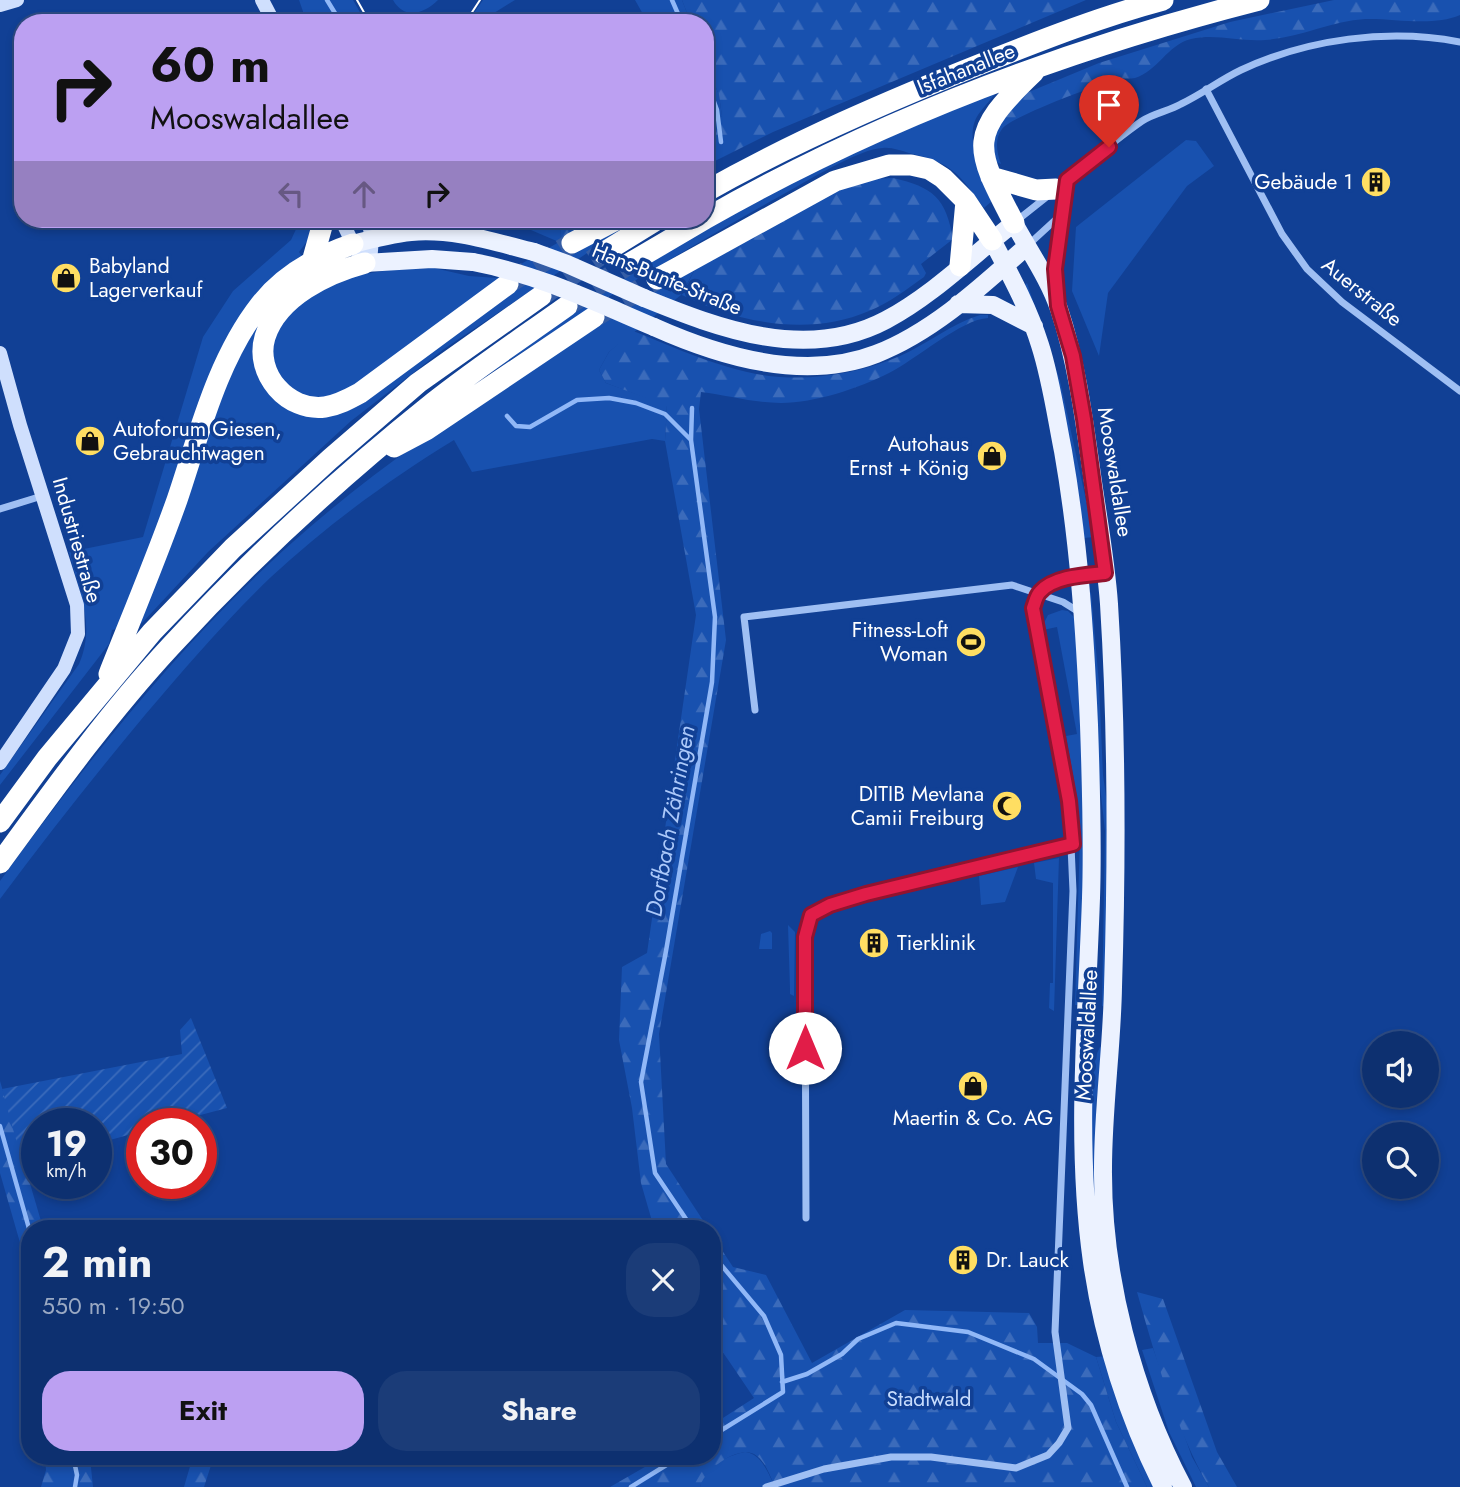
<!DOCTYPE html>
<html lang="en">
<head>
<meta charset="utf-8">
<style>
  :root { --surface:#0d3070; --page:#1b3c78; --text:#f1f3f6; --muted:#9aa9c3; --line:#2d4b83; --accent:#bca0f2 }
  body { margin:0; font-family:Jost,sans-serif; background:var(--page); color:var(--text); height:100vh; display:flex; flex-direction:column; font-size:26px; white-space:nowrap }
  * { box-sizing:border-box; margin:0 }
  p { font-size:23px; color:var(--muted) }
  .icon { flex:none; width:38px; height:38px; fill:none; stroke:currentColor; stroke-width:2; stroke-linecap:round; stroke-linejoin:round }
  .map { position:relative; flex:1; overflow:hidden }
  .side { position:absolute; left:21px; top:1220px; width:700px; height:245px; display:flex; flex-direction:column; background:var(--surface); border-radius:28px; box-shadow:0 4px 10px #0003,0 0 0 2px var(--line) }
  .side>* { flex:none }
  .hud { position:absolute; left:14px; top:14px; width:700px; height:214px; border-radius:28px; box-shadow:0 4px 10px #0003,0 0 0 2px var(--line); background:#bca0f2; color:#111; overflow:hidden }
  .buttons { position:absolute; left:1362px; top:1031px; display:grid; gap:14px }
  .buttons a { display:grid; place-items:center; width:77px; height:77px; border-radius:50%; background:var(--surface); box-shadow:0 4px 10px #0003,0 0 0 2px var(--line); font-size:35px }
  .speed { position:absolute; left:21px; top:1108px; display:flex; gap:14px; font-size:35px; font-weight:700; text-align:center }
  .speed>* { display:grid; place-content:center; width:91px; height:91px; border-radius:50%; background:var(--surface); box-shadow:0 4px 10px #0003,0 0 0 2px var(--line); line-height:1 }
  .speed small { font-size:18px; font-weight:400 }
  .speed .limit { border:10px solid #d22; background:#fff; color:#111 }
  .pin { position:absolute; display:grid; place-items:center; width:60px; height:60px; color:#fff; margin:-72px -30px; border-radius:50% 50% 50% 0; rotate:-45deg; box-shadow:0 0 7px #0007 }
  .pin .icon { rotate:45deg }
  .me { position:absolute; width:77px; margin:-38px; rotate:0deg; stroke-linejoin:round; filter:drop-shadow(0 0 5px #0008) }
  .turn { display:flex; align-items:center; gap:24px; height:147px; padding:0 21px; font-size:32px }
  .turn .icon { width:91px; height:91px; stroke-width:2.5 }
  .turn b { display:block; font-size:49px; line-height:60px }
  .lanes { display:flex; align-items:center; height:66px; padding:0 21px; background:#0003; justify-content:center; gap:35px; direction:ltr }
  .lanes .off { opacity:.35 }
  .round { display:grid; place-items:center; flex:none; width:74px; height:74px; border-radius:28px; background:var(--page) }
  .head { display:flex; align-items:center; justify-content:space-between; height:119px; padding:0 21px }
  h1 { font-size:42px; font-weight:700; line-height:52px }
  .button { display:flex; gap:14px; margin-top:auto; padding:14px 21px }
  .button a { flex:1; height:80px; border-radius:28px; background:var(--accent); color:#111; font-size:28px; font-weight:700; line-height:80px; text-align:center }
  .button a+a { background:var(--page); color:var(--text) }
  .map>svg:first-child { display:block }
  .green { fill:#1851af }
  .forest { fill:url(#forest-firs) }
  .garden { fill:url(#garden-furrows) }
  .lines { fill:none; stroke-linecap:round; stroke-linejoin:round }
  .stream { stroke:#91b8f7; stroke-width:4.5 }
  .highway-tunnel { stroke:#355da5; stroke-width:21; stroke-dasharray:21 10; stroke-linecap:butt }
  .street { stroke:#9fbff3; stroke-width:7 }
  .secondary { stroke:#cfdffd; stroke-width:14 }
  .primary { stroke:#ecf2ff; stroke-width:18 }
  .highway { stroke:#fff; stroke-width:21 }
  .tram { stroke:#fff; stroke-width:2 }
  .primary-bridge { stroke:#ecf2ff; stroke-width:18 }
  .route-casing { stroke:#92132f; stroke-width:18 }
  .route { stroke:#e11d48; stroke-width:12 }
  .labels { text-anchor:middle; stroke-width:7; stroke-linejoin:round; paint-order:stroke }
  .street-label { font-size:21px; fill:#fff; stroke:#114095 }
  .poi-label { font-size:21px; fill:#fff; stroke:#114095; text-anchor:end }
  .park-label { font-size:21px; fill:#c7dcfd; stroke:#114095 }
  .water-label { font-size:23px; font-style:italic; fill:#acc9fa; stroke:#114095 }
</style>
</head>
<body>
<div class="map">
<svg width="1460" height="1487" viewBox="0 0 1460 1487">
  <defs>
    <pattern id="forest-firs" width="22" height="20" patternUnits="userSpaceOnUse" patternTransform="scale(1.75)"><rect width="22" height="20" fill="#1851af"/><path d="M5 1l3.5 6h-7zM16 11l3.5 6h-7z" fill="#3b6bbb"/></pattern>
    <pattern id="garden-furrows" width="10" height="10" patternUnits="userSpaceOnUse" patternTransform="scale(1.75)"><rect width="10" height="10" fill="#1851af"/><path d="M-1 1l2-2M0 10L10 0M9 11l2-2" fill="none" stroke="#3b6bbb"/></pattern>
  </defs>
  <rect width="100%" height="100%" fill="#114095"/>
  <path class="green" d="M 299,0 L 353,0 L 366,23 L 307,23 Z
    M 393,0 L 438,0 C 424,14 404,20 393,0 Z
    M 483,0 L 515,0 L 478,23 L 467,23 Z
    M 635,0 L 682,0 L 691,23 L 648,23 Z
    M 705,60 L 719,95 L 722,116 L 705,127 Z
    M 999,88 C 993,98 984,106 978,115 C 963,137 983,179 992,201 L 984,208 C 958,173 953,163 909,153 C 902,151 891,147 883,148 C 860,148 804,183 782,195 C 670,257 561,325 455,397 L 575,310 L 684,241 L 803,176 Z
    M 1186,140 L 1196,141 L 1214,166 L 1187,186 L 1108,293 L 1099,356 L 1072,291 L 1076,227 Z
    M 297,219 L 312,219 L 308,240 L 299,252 L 324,288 L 351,276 L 390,270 L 434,268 L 469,276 L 497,278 L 559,242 L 505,219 L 561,219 L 560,241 L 575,248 L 634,219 L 638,219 L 444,349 L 351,421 L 208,552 L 142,623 L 112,630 L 109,644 L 0,785 L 0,775 L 79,664 C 96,625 79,591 69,552 L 143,537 L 203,337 L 233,291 L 291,240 L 297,227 Z
    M 696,267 L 681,295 L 609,352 L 599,370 L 606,383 L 667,405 L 665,441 L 652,439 L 472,472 L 454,440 C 390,479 326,526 271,577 C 226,620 185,668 145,715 C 95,775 47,836 0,899 L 0,881 C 92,755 191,629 310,527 C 428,426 563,346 696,267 Z
    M 1027,283 L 1060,381 L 1094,537 L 1084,538 L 1077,484 L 1023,287 Z
    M 1091,592 L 1099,684 L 1103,775 L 1108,810 L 1106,1007 L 1102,1006 L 1105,831 L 1099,777 L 1090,593 Z
    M 1062,610 L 1068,611 L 1075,618 L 1082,745 L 1084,881 L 1079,1005 L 1075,1005 L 1080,836 L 1075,786 L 1066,736 L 1077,734 L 1057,627 L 1043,630 L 1043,625 L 1048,615 Z
    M 1059,858 L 1054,1011 L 1049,1008 L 1050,983 L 1053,983 L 1053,883 L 1036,879 L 1034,863 Z
    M 1018,867 L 1005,902 L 981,905 L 979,876 Z
    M 788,925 L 795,932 L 794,996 L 790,994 L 790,989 Z
    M 770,931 L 772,933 L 772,949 L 759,949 L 761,934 Z
    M 1100,1047 L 1102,1048 L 1096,1105 L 1097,1201 L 1175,1487 L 1172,1487 C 1115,1377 1093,1254 1091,1131 C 1091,1104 1087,1071 1100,1047 Z
    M 1153,1348 L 1192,1457 L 1209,1487 L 1196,1487 L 1169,1432 L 1142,1350 Z
    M 1107,1356 L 1157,1487 L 1147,1487 L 1116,1422 L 1096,1357 Z
    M 745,1452 C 762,1454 768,1473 775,1487 L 700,1487 C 703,1468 728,1455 745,1452 Z"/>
  <path class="forest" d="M 682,0 L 1086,0 L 773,132 L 705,166 L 705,127 L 722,116 L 719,95 L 705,60 L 705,23 L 691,23 Z
    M 1334,0 L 1460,0 L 1460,15 C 1432,27 1394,18 1365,19 C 1331,21 1299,38 1265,40 C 1240,42 1216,33 1191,39 C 1167,45 1158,71 1135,78 C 1130,79 1124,78 1119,79 C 1101,83 1010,117 1002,129 C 994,139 997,154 1001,164 L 992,160 L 992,132 L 1024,94 L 1099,63 L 1230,22 Z
    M 893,178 C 933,187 946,198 953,239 L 921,264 L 926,273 L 924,277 C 907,289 889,303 869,311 C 809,337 738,323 682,295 L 696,267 L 831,192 L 871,179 Z
    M 561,219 L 603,219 L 560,241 Z
    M 980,315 L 988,315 L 988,318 C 962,319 915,360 889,373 C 860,388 814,403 781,403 C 754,403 727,395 701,392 L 699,409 L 726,640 L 659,1034 L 666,1164 L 708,1228 L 654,1228 L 641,1183 L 632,1108 L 619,1040 L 622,967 L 647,953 L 696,615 L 665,441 L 667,406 L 606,383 L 599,370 L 609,352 L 633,331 C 664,343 696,358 728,367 C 785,385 845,379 900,356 C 927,344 951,324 980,315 Z
    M 0,1081 L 43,1228 L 30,1228 L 30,1293 L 27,1267 L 0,1173 Z
    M 712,1235 L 733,1267 L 766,1275 L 812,1363 L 905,1310 L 1029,1313 L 1037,1327 L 1038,1343 L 1067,1343 L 1096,1357 L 1116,1422 L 1147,1487 L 775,1487 C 770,1476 765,1460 754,1454 C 737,1445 703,1471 700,1487 L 610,1487 L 664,1456 L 712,1456 L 712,1425 L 754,1398 L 712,1336 Z
    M 1137,1292 L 1163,1299 L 1217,1452 L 1237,1487 L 1209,1487 C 1175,1427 1156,1359 1137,1292 Z
    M 45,1456 L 97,1456 L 90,1458 L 93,1487 L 41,1487 L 46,1470 Z
    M 193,1456 L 214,1456 L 204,1487 L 184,1487 Z"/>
  <path class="garden" d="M 191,1018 L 227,1108 L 170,1123 L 142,1124 L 142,1131 L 96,1144 L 96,1124 L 37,1124 L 37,1161 L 23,1165 L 2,1089 L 182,1054 L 180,1030 Z"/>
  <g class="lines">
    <path class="stream" d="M 327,0 L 341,23
      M 672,0 L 682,23
      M 705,77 L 717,110 L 721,142
      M 507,416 L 516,426 L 530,427 L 577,400 L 609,398 L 636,403 L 665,414 L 691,440
      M 0,1126 L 30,1232
      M 692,1228 L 655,1173 L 641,1082 L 666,951 L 712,682 L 715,617 L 691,440 L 692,408
      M 712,1254 L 764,1316 L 781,1355 L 783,1392 L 712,1436
      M 782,1382 L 807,1374 L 842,1354 L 858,1339 L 896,1323 L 968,1332 L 1034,1359 L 1082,1394 L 1091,1405 L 1127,1487
      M 73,1456 L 77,1475 L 75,1487
      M 631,1487 L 681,1456"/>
    <path class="highway-tunnel" d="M 509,283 L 572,243
      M 541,296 L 603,253
      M 568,305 L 630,263
      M 596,316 L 657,279"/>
    <path class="street" d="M 1206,89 L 1282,234 L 1307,269 L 1342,302 L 1460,391
      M 1059,187 C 1086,165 1113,141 1142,121 C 1154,113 1169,111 1181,104 C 1202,94 1220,80 1241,70 C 1307,39 1389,28 1460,42
      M 1015,222 L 1049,195
      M 1027,246 L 1064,212
      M 1057,288 L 1055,269 L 1067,182
      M 0,509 L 42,496
      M 755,710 L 744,617 L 1012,585 L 1063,602 L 1079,612
      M 806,1218 L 805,937 L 812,915 L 830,905 L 866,894 L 1073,844
      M 766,1487 L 824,1469 L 891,1457 L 931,1457 L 1016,1468 L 1048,1455 L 1059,1443 L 1068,1428 L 1055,1332 L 1073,891 L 1069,801 L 1033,608 C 1035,603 1036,596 1039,592 C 1054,576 1086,575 1105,573"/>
    <path class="secondary" d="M 262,0 L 274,23
      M 0,5 L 17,0
      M 341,219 L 353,244 L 365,263
      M 368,219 L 372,239 L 370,262
      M 426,219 L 447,233
      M 0,353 L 20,425 L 77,605 L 78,634 L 64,669 L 0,763"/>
    <path class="primary" d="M 992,240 C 1010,274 1029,309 1040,345 C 1051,379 1056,416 1063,451 C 1079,542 1085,633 1089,725 C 1091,782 1093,840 1091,898 C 1087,1018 1075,1142 1092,1262 C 1103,1339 1128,1418 1163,1487
      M 353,244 C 372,239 391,234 411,232 C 453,228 494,242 534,252
      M 365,263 L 432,259 L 473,262
      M 644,298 C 720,329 807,362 886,320 C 933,295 973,255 1014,223 C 1029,251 1049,279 1059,309 C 1077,363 1084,419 1092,475 C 1098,518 1106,560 1109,604 C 1117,731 1117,859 1113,987 C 1112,1047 1103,1108 1103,1168 C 1102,1276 1133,1392 1183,1487
      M 958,304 L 993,305 L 1034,326
      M 654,327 C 721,357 804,382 876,354 C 933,332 982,286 1027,246"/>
    <path class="highway" d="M 991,177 L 1036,190 L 1056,189
      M 705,192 C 795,141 890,100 986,62 C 1044,39 1103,16 1163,0
      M 705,219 C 878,120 1067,49 1259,0
      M 1014,223 C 973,145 968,135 1034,72
      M 572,243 L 618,219
      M 603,253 L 658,219
      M 312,262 L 324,219
      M 365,263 C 328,273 278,296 265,337 C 254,374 288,412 325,407 C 338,405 349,399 360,393 L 508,284
      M 630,263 L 705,219
      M 960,266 L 966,201
      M 657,279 L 835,181 L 889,165 L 911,165 L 929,169 L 943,178 L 966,201 L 992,240
      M 394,447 L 426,430 L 594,317
      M 109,674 C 132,616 156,559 177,500 C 199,435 217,360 260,305 C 283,275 318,256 353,244
      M 0,822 L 47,758 L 152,632 L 233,548 L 330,459 L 418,383 L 541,296
      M 0,863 C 54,789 108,714 170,647 C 251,559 340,477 434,402 C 477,368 522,338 567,306"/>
    <path class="tram" d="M 357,0 L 370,23
      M 465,23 L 480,0"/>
    <path class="primary-bridge" d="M 534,252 L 567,264 L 644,298
      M 473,262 C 537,274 595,302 654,327"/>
  </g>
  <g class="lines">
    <g class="route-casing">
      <path id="route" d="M 805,1048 L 805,937 L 811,915 L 830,905 L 866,894 L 1073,844 L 1069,801 L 1033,608 C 1035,603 1036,596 1040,592 C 1054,576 1086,575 1105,573 L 1084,419 L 1073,356 L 1058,306 L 1055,269 L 1067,180 L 1109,147"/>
    </g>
    <use href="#route" class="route"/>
  </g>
  <defs>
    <g id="building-disc" transform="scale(1.575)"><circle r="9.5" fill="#ffde62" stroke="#114095"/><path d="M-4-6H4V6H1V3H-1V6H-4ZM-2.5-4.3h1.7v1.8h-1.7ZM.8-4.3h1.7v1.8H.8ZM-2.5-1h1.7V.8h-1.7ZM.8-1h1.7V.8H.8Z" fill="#111"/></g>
    <g id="shop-disc" transform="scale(1.575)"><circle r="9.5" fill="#ffde62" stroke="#114095"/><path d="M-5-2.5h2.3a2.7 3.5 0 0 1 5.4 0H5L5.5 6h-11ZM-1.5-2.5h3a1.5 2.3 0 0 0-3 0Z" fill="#111"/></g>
    <g id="stadium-disc" transform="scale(1.575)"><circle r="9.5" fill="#ffde62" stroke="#114095"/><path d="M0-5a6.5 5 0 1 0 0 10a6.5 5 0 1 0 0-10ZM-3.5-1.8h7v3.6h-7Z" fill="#111"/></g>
    <g id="mosque-disc" transform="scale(1.575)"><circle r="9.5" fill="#ffde62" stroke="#114095"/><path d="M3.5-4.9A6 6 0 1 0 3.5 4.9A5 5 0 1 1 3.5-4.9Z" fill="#111"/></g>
  </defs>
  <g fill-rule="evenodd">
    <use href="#building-disc" x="1376" y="182"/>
    <use href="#shop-disc" x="66" y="278"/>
    <use href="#shop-disc" x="90" y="441"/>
    <use href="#shop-disc" x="992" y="456"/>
    <use href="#stadium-disc" x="971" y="642"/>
    <use href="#mosque-disc" x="1007" y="806"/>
    <use href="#building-disc" x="874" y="943"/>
    <use href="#shop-disc" x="973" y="1086"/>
    <use href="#building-disc" x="963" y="1260"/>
  </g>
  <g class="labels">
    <g class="street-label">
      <text transform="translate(966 69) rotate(-22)" y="7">Isfahanallee</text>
      <text transform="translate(667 279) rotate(22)" y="7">Hans-Bunte-Straße</text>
      <text transform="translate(1362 292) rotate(39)" y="7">Auerstraße</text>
      <text transform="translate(1115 472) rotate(81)" y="7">Mooswaldallee</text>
      <text transform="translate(77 540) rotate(74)" y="7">Industriestraße</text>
      <text transform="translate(1087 1035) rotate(-87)" y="7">Mooswaldallee</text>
    </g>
    <g class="poi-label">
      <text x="1353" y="189">Gebäude 1</text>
      <text x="89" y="273" text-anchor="start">Babyland<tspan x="89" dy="24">Lagerverkauf</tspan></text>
      <text x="113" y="436" text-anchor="start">Autoforum Giesen,<tspan x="113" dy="24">Gebrauchtwagen</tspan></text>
      <text x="969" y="451">Autohaus<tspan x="969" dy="24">Ernst + König</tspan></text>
      <text x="948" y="637">Fitness-Loft<tspan x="948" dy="24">Woman</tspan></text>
      <text x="984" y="801">DITIB Mevlana<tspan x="984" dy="24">Camii Freiburg</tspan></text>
      <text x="897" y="950" text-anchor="start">Tierklinik</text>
      <text x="973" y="1125" text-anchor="middle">Maertin &amp; Co. AG</text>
      <text x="986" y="1267" text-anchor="start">Dr. Lauck</text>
    </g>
    <g class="park-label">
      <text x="929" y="1406">Stadtwald</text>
    </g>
    <g class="water-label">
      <text transform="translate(670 821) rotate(-80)" y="8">Dorfbach Zähringen</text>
    </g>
  </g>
</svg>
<div class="buttons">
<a><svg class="icon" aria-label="sound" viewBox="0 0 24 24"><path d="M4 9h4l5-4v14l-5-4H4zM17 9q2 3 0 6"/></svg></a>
<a><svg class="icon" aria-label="search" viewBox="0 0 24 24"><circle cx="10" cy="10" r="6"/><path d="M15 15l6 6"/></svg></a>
</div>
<div class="speed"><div>19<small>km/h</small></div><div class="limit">30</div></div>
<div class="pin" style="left:1109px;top:147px;background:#d93025"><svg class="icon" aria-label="arrive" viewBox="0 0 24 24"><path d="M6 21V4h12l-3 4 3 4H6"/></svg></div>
<svg class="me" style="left:805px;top:1048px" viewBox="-20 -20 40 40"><circle r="19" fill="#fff"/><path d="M0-13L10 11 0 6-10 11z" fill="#e11d48"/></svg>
<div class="hud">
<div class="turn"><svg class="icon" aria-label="right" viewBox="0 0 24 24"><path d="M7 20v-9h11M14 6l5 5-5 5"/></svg><div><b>60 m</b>Mooswaldallee</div></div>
<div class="lanes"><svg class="icon off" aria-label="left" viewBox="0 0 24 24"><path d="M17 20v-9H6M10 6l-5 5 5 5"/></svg><svg class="icon off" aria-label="ahead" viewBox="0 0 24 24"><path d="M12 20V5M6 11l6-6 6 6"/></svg><svg class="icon" aria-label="right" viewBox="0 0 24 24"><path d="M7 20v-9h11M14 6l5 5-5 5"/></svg></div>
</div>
<section class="side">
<div class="head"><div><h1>2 min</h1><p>550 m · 19:50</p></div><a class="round"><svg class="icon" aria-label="close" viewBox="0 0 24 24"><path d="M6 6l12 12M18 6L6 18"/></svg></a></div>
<div class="button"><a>Exit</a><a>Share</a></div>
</section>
</div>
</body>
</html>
